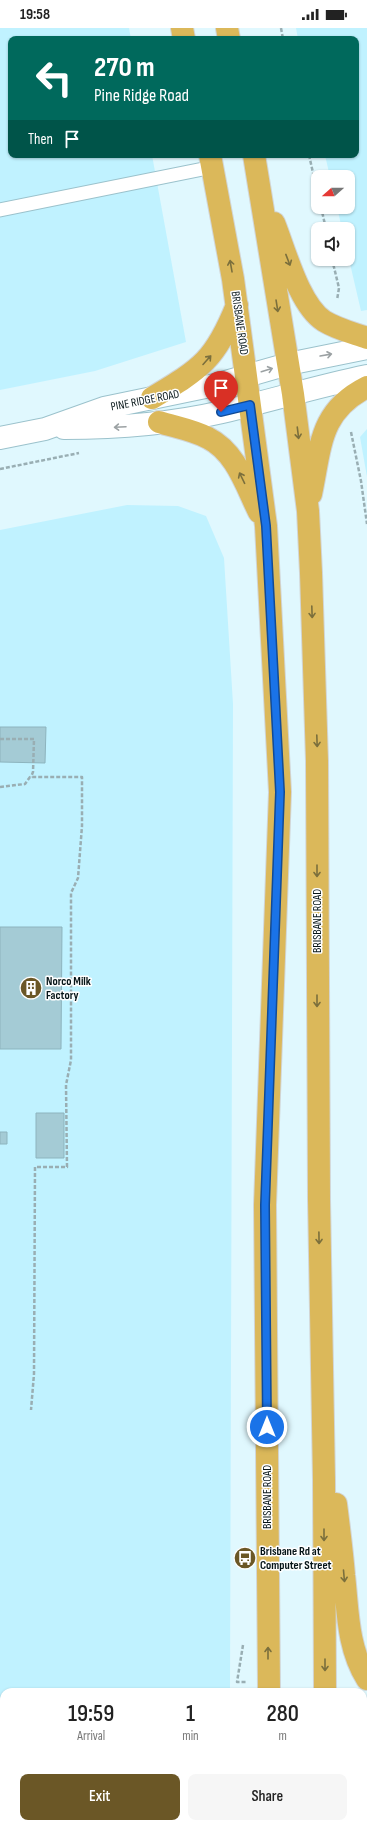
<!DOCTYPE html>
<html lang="en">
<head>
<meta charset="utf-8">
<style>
  :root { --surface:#fff; --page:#f6f6f6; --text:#222; --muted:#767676; --accent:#6b5726 }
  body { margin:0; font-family:"Sofia Sans Condensed",sans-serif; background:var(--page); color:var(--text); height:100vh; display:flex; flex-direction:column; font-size:15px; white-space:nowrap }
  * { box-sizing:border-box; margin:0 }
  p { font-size:13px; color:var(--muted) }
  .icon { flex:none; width:22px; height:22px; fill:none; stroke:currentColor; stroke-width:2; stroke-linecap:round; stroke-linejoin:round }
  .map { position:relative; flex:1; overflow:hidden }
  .drawer { position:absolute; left:0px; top:1660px; width:367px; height:140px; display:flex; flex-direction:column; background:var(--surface); border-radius:12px 12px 0 0; box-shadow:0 1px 3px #0004 }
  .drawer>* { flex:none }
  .hud { position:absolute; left:8px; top:8px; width:351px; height:122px; border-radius:8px; box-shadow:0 1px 3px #0004; background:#00695c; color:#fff; overflow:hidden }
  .needle { width:26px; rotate:249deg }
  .buttons { position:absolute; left:311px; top:142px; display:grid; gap:8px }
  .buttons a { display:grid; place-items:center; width:44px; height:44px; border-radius:8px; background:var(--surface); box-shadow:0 1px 3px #0004; font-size:20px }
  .pin { position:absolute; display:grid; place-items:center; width:34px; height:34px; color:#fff; margin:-41px -17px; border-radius:50% 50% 50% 0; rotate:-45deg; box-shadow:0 0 4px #0007 }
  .pin .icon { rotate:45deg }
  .me { position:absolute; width:44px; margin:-22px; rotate:0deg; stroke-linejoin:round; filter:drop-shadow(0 0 3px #0008) }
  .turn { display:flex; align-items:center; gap:14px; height:84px; padding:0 20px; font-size:18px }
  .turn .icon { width:52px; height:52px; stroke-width:2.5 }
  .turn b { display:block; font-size:28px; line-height:34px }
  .then { display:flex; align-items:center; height:38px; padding:0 20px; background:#0003; gap:8px; font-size:15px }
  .eta { display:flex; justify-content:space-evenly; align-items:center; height:68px; text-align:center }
  .eta b { font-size:24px; font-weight:600; line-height:28px }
  .primary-button { display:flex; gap:8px; margin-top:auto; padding:8px 20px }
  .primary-button a { flex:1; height:46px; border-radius:8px; background:var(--accent); color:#fff; font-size:16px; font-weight:600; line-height:46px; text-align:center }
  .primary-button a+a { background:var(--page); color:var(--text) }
  .status { display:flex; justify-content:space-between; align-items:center; height:28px; padding:0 20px; background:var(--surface); direction:ltr }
  .status svg { height:11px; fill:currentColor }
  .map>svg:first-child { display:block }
  .built { fill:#c0f2ff }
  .building { fill:#a4cbd5; stroke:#8db4be }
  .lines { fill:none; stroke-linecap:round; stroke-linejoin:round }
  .service-casing { stroke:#9bc2cc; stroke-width:15 }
  .minor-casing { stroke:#9bc2cc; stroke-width:24 }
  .tertiary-casing { stroke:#9bc2cc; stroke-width:24 }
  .trunk-casing { stroke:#d2d5d5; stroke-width:24 }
  .path { stroke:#99aeb3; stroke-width:2.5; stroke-dasharray:4 2; stroke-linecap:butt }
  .service { stroke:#fff; stroke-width:13 }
  .minor { stroke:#fff; stroke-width:22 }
  .tertiary { stroke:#fff; stroke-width:22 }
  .trunk { stroke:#dbb85a; stroke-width:22 }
  .oneway { stroke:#7b6f3c }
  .oneway2 { stroke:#9ba1a3 }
  .route-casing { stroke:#114b97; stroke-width:10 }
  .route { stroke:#1a73e8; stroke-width:7 }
  .labels { text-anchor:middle; stroke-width:3; stroke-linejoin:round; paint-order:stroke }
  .street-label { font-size:12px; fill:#061518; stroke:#fff }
  .poi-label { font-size:12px; font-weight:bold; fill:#061518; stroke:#fff; text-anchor:start }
</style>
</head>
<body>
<div class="status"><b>19:58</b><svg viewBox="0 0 49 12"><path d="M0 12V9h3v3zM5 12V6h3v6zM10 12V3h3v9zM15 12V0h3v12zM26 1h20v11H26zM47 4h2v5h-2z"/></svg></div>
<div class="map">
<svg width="367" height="1800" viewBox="0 0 367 1800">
  <rect width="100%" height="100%" fill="#e0f8fe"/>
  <path class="built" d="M 0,0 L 129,0 L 131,11 L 11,11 L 11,127 L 152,127 L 186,314 L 95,343 L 0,362 Z
    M 296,0 L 367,0 L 367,282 L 361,283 L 348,227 L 348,201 L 342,201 L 337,179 L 348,179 L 348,149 L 330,149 L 325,127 L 356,127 L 356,11 L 298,11 Z
    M 367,401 L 367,449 L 360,409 Z
    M 127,477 L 178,478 L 206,488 L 224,530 L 233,676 L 230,1664 L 4,1664 L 4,1796 L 229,1796 L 229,1800 L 0,1800 L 0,502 Z"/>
  <path class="building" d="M 0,699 L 46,699 L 45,735 L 0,734 Z
    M 0,899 L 62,899 L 61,1021 L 0,1021 Z
    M 36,1085 L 64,1085 L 64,1130 L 36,1130 Z
    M 0,1104 L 7,1104 L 7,1116 L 0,1116 Z"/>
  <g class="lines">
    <g class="service-casing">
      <path id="service" d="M 0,182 L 213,139"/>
    </g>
    <g class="minor-casing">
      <path id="minor" d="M 363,1703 L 367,1703"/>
    </g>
    <g class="tertiary-casing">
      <path id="tertiary" d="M 64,400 C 117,400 170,396 222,384 C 270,373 318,358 367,348
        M 0,410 L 45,401 L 104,380 L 215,357 L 288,336 L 367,320"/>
    </g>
    <g class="trunk-casing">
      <path id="trunk" d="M 182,0 L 184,11
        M 227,0 L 229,11
        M 210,127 L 233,251 L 266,498 L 280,764 L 265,1177 L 269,1664
        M 254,127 L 293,366 L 308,483 L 311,545 L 317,733 L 319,1171 L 324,1452 L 325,1664
        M 274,195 C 285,222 299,277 324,293 C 337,301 353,305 367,310
        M 152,370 C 202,340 215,332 237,277
        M 159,394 C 175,399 193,402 208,410 C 236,424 246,458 259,484
        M 311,466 C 321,419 319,383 367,359
        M 336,1476 C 339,1500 342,1523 344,1547 C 348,1582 347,1619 367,1651
        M 326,1796 L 326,1800
        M 268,1800 L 268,1796"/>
    </g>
    <path class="path" d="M 281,0 L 283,11
      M 309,127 L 318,167
      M 321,179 L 326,201
      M 332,231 L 339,260 L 337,272
      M 351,404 L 361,453 L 367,496
      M 0,441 L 79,425
      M 0,711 L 34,711 L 33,744 L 31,749
      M 0,759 L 25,756 L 30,749 L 82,749 L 82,798 L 78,850 L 71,865 L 71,1032 L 66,1057 L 67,1139 L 35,1139 L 34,1346 L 31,1382
      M 243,1617 L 237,1654 L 246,1654"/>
    <use href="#service" class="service"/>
    <use href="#minor" class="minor"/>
    <use href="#tertiary" class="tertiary"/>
    <use href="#trunk" class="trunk"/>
  </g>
  <defs><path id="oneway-shaft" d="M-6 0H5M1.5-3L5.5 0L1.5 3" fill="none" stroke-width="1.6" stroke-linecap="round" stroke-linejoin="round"/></defs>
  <g class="oneway">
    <use href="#oneway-shaft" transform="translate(288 232) rotate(69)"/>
    <use href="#oneway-shaft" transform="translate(231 238) rotate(-100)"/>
    <use href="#oneway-shaft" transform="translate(277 278) rotate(81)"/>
    <use href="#oneway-shaft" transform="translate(207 332) rotate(-48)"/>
    <use href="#oneway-shaft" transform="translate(298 405) rotate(83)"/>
    <use href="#oneway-shaft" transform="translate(242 450) rotate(-116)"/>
    <use href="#oneway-shaft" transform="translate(312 584) rotate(88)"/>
    <use href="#oneway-shaft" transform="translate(317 713) rotate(88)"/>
    <use href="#oneway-shaft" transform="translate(317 843) rotate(90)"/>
    <use href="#oneway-shaft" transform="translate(317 973) rotate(90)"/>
    <use href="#oneway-shaft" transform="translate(319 1210) rotate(89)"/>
    <use href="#oneway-shaft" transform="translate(324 1507) rotate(90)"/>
    <use href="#oneway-shaft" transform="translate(344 1548) rotate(85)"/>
    <use href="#oneway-shaft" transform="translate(268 1625) rotate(-90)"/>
    <use href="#oneway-shaft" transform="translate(325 1637) rotate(90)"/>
  </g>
  <g class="oneway2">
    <use href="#oneway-shaft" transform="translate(326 327) rotate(-10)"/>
    <use href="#oneway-shaft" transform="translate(267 342) rotate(-17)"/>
    <use href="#oneway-shaft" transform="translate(120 399) rotate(177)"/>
  </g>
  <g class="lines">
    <g class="route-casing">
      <path id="route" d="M 221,384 L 250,377 L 266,498 L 280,764 L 265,1177 L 267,1399"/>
    </g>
    <use href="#route" class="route"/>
  </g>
  <defs>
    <g id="building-disc" transform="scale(1.15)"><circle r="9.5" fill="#6b5726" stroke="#fff"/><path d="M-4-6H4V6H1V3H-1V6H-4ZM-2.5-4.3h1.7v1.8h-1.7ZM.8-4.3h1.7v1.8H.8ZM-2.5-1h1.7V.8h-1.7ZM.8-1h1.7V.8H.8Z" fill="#fff"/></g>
    <g id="bus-disc" transform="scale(1.15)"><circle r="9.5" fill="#6b5726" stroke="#fff"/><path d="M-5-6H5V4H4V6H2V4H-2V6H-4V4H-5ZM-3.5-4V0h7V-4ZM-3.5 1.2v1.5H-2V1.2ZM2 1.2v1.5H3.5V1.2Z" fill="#fff"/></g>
  </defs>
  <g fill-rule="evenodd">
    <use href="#building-disc" x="31" y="960"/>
    <use href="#bus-disc" x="245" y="1530"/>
  </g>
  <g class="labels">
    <g class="street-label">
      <text transform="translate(240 295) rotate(82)" y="4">BRISBANE ROAD</text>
      <text transform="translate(145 372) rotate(-11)" y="4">PINE RIDGE ROAD</text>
      <text transform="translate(317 893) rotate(-90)" y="4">BRISBANE ROAD</text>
      <text transform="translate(267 1469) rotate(-90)" y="4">BRISBANE ROAD</text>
    </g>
    <g class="poi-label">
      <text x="46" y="957">Norco Milk<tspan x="46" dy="14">Factory</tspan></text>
      <text x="260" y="1527">Brisbane Rd at<tspan x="260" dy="14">Computer Street</tspan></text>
    </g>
  </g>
</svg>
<div class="buttons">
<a><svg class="needle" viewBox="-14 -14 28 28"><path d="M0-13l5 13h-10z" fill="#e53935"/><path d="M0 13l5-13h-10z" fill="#767676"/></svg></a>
<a><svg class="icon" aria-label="sound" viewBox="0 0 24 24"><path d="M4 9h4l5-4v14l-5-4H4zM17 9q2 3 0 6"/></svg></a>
</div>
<div class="pin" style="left:221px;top:384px;background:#d93025"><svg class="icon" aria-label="arrive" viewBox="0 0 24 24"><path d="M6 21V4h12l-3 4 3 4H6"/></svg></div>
<svg class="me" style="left:267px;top:1399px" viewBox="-20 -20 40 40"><circle r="17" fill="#1a73e8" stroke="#fff" stroke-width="3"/><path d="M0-11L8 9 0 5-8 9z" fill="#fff"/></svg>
<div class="hud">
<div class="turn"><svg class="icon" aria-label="left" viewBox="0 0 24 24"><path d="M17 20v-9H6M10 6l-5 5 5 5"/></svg><div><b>270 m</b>Pine Ridge Road</div></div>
<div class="then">Then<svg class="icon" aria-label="arrive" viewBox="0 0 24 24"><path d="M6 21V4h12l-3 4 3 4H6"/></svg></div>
</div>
<section class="drawer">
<div class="eta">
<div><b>19:59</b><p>Arrival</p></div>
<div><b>1</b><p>min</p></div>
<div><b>280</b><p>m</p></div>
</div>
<div class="primary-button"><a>Exit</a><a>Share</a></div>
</section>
</div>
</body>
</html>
